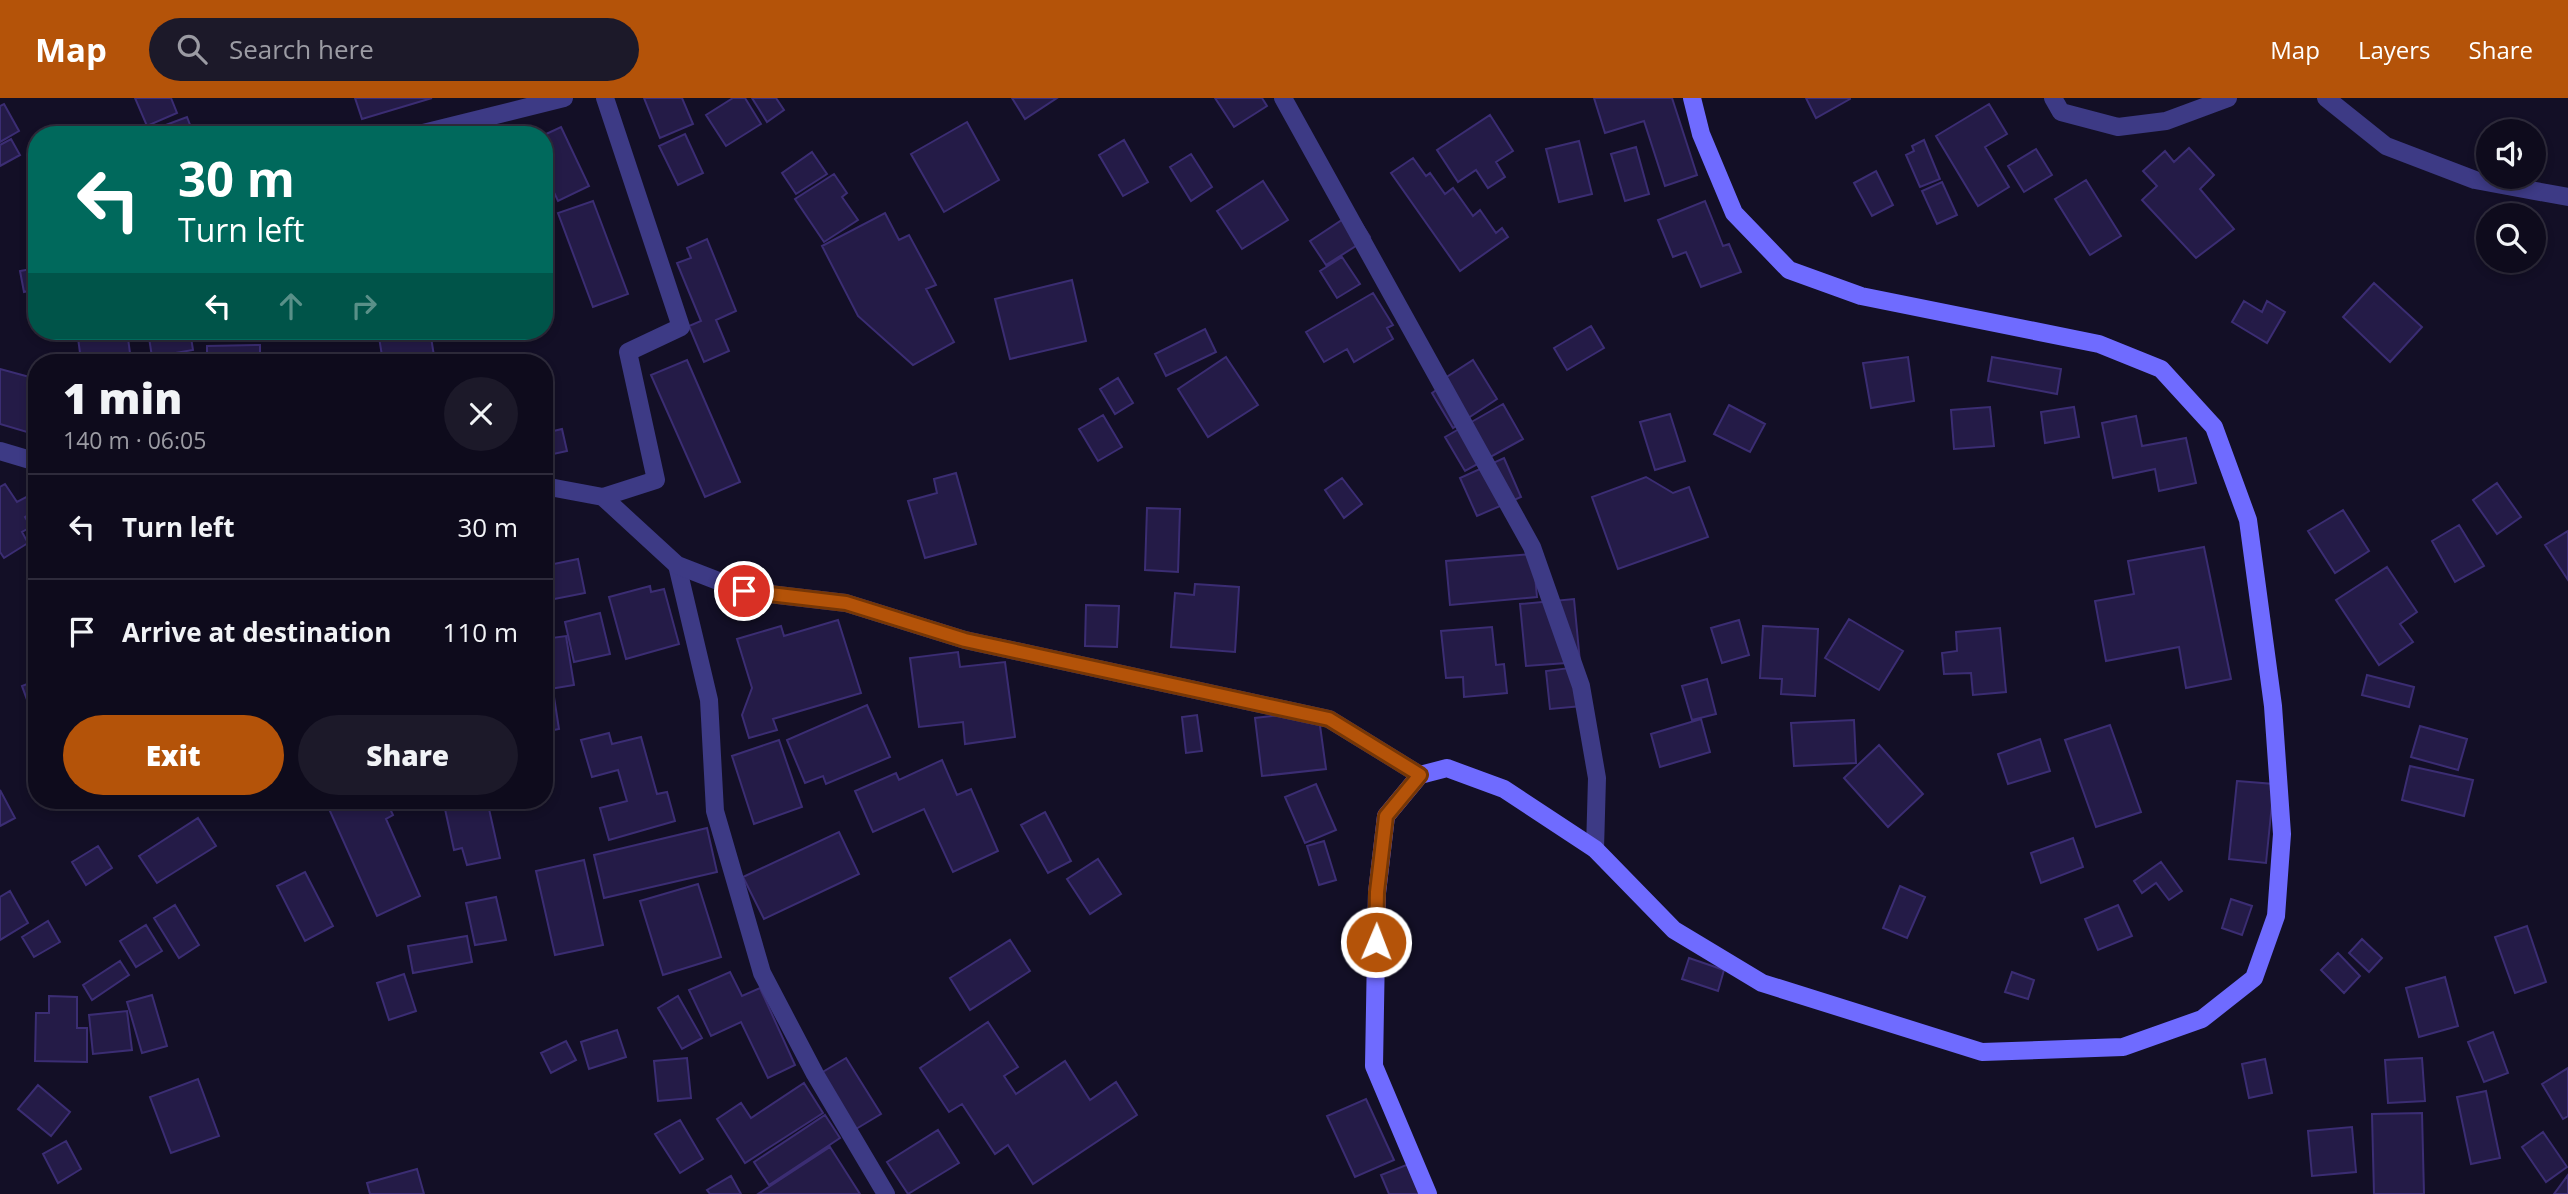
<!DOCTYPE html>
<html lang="en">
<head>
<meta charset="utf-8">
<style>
  :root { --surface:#0e0b1c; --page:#1c1929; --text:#f1f3f6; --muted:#9b9ba3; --line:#2e2b3b; --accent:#b45309 }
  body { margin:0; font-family:"Open Sans",sans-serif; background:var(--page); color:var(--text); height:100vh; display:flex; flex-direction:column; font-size:26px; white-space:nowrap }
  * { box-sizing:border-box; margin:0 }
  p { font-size:23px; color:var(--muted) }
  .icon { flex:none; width:38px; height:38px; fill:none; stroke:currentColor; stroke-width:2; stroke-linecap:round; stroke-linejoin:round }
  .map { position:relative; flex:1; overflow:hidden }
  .sheet { position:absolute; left:28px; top:256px; width:525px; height:455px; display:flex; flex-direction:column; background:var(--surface); border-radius:28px; box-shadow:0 4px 10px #0003,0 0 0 2px var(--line) }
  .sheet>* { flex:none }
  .banner { position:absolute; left:28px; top:28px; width:525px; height:214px; border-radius:28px; box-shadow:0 4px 10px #0003,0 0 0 2px var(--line); background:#00695c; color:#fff; overflow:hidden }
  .fabs { position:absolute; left:2476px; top:21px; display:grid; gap:14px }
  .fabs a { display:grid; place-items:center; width:70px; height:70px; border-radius:50%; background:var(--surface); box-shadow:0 4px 10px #0003,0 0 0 2px var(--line); font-size:35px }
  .pin { position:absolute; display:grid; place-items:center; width:60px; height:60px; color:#fff; margin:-30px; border:4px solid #fff; border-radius:50%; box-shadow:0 2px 7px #0007 }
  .me { position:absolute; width:77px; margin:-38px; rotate:1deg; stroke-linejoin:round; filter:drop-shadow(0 0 5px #0008) }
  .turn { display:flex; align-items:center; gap:24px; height:147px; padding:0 35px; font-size:32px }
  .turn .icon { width:91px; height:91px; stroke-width:2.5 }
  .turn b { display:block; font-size:49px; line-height:60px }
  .lanes { display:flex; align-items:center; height:66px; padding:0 35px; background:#0003; justify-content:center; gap:35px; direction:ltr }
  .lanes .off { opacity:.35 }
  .round { display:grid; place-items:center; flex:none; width:74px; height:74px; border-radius:37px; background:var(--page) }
  .head { display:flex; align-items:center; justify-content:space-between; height:119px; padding:0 35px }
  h1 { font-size:42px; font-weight:800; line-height:52px }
  .action { display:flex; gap:14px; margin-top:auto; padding:14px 35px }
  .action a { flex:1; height:80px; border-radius:42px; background:var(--accent); color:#fff; font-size:28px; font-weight:800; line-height:80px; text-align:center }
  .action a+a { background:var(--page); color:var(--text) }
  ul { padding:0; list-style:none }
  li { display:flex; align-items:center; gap:21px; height:105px; padding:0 35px; border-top:2px solid var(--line) }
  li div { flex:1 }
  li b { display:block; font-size:26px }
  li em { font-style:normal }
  header { display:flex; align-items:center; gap:42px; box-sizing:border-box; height:98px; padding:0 35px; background:var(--accent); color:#fff }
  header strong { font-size:33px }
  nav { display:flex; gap:38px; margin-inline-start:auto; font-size:24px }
  .search { width:490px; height:63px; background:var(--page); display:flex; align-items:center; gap:18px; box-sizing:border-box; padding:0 24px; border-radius:38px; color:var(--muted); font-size:26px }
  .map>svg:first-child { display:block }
  .building { fill:#241b47; stroke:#3b2d73; stroke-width:2 }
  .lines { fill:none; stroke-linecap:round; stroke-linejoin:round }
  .service { stroke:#3d3a85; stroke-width:18 }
  .minor { stroke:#3d3a85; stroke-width:18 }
  .secondary { stroke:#6f6bff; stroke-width:18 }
  .route-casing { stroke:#753606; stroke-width:18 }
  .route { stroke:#b45309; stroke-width:12 }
</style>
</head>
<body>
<header>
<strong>Map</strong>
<div class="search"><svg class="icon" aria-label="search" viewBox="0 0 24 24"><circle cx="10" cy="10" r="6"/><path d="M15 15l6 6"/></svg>Search here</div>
<nav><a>Map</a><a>Layers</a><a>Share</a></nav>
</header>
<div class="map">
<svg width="2568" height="1096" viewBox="0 0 2568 1096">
  <rect width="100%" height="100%" fill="#130f26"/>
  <path class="building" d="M 135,0 L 171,0 L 177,15 L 147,28 Z
    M 355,0 L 432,0 L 362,21 Z
    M 644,0 L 682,0 L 693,26 L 660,40 Z
    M 733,0 L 745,0 L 761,26 L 726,48 L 706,17 Z
    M 752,0 L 776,0 L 784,12 L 767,24 Z
    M 1012,0 L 1057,0 L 1025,21 Z
    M 1215,0 L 1262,0 L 1267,8 L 1234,29 Z
    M 1594,0 L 1672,0 L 1697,77 L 1665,88 L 1644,23 L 1605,35 Z
    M 1806,0 L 1850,0 L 1850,1 L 1816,20 Z
    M 4,6 L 19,33 L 0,44 L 0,8 Z
    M 1989,6 L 2007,36 L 1985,49 L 2009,89 L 1978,108 L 1936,38 Z
    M 1490,17 L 1513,53 L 1496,64 L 1505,79 L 1488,90 L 1476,72 L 1458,84 L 1437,52 Z
    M 187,19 L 194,37 L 139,37 Z
    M 967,24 L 999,82 L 944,114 L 911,56 Z
    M 561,29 L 589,88 L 558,103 L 544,73 L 544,37 Z
    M 685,36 L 703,75 L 678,87 L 659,48 Z
    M 11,41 L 20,57 L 0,68 L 0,47 Z
    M 1124,42 L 1148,84 L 1123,98 L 1099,57 Z
    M 1924,42 L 1940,81 L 1920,89 L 1906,57 L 1914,53 L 1912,48 Z
    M 1579,43 L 1592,96 L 1559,104 L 1546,51 Z
    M 1636,49 L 1649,96 L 1625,103 L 1611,56 Z
    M 2189,50 L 2214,77 L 2200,91 L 2234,131 L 2196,160 L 2142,102 L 2157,88 L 2143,73 L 2165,53 L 2174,64 Z
    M 2036,51 L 2052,77 L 2024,94 L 2008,68 Z
    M 812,54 L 827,76 L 796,96 L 782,75 Z
    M 1191,56 L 1212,89 L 1191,103 L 1170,69 Z
    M 1413,60 L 1426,78 L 1430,75 L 1445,96 L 1453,90 L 1473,118 L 1480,112 L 1496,135 L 1502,130 L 1508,139 L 1460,173 L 1391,75 Z
    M 1876,73 L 1893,107 L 1872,118 L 1854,85 Z
    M 834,76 L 847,95 L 842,99 L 858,122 L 824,144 L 795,101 Z
    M 2086,82 L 2121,138 L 2090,157 L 2055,101 Z
    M 1263,83 L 1288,122 L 1242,151 L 1217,113 Z
    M 1942,84 L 1957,117 L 1937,126 L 1922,93 Z
    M 593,103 L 628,196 L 593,209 L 558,115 Z
    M 1705,103 L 1723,148 L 1729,146 L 1741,174 L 1701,189 L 1686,154 L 1673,159 L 1658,122 Z
    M 1354,114 L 1370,139 L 1326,167 L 1310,143 Z
    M 885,115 L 899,142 L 909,137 L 936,187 L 926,191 L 954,244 L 913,267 L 858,218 L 822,148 Z
    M 707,141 L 736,213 L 716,222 L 729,253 L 704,264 L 689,228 L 701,223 L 677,165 L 691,160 L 687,150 Z
    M 1342,159 L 1360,186 L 1337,200 L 1320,173 Z
    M 37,170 L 37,191 L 24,194 L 20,173 Z
    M 1072,182 L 1086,243 L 1010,261 L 995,201 Z
    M 2374,185 L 2422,229 L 2390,264 L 2343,219 Z
    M 1373,195 L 1393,227 L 1387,230 L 1393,241 L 1354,264 L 1347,251 L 1324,264 L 1306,234 Z
    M 2244,203 L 2262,214 L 2267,203 L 2285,214 L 2267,245 L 2232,224 Z
    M 1591,228 L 1604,250 L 1567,272 L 1554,250 Z
    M 1205,231 L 1216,254 L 1166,278 L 1155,256 Z
    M 77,233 L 127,233 L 130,255 L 81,262 Z
    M 148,233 L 190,233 L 193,252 L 152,259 Z
    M 378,233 L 430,233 L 435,264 L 383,264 Z
    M 260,247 L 260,264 L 207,264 L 207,248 Z
    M 1226,259 L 1258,307 L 1208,339 L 1178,291 Z
    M 1908,259 L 1914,303 L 1871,310 L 1863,265 Z
    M 1992,259 L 2061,271 L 2057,296 L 1988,283 Z
    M 687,262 L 740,384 L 705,399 L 651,277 Z
    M 1473,262 L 1497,301 L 1453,330 L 1432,295 L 1445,286 L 1442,282 Z
    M 0,271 L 37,281 L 37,337 L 0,326 Z
    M 1118,280 L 1133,305 L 1115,316 L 1100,291 Z
    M 1503,306 L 1523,341 L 1465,373 L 1445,339 Z
    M 1729,307 L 1765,326 L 1750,354 L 1714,336 Z
    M 1990,309 L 1994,348 L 1954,351 L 1951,312 Z
    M 2074,309 L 2079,339 L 2045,345 L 2041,314 Z
    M 544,313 L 549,334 L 562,331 L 567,353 L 544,358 Z
    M 1670,316 L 1685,363 L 1655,372 L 1640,324 Z
    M 1103,317 L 1122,349 L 1098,363 L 1079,331 Z
    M 2136,318 L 2142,348 L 2186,340 L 2196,385 L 2159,393 L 2155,371 L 2113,380 L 2102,325 Z
    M 1504,360 L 1521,399 L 1477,418 L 1460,380 Z
    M 956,375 L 976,446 L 925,460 L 908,403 L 937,395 L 934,381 Z
    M 1646,379 L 1673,395 L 1689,389 L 1708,439 L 1618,471 L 1592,399 Z
    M 1342,380 L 1362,406 L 1344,420 L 1325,392 Z
    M 2497,385 L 2521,419 L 2497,436 L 2473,402 Z
    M 5,386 L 17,404 L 30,397 L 37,411 L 25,419 L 31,429 L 22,434 L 28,445 L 4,460 L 0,454 L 0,389 Z
    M 1147,410 L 1180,411 L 1178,474 L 1145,472 Z
    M 2343,412 L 2369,453 L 2335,475 L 2308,433 Z
    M 2459,427 L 2484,468 L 2455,484 L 2432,443 Z
    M 2568,433 L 2568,482 L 2545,447 Z
    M 2204,449 L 2231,581 L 2186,590 L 2179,549 L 2106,563 L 2095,503 L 2134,496 L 2128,463 Z
    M 1533,456 L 1537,499 L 1450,507 L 1446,463 Z
    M 578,461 L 585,495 L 544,503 L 544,468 Z
    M 2387,469 L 2417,514 L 2400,526 L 2413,544 L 2379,567 L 2336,502 Z
    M 1195,486 L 1239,489 L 1235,554 L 1171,549 L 1175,495 L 1194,497 Z
    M 650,488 L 651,494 L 664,491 L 679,546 L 626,561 L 609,499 Z
    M 1574,501 L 1580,564 L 1526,568 L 1520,506 Z
    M 1086,507 L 1119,508 L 1117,549 L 1085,548 Z
    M 600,515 L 610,556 L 574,564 L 565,524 Z
    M 1849,521 L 1903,553 L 1879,592 L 1825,560 Z
    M 838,522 L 861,595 L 773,621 L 777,632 L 749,640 L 742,617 L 752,590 L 737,541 L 781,528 L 784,538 Z
    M 1739,522 L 1749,557 L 1722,565 L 1711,530 Z
    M 1763,528 L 1818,531 L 1815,598 L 1781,596 L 1782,581 L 1760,580 Z
    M 1492,529 L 1496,567 L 1504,566 L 1507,595 L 1464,599 L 1463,579 L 1446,580 L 1441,533 Z
    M 2000,530 L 2006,594 L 1973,597 L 1971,575 L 1944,576 L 1942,555 L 1957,553 L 1956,534 Z
    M 566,538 L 574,587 L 544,592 L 544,541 Z
    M 958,554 L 960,569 L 1005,564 L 1015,639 L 965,646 L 963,624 L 919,629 L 910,560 Z
    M 1577,569 L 1582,608 L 1550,611 L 1546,573 Z
    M 2367,577 L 2414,589 L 2409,609 L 2362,597 Z
    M 1707,581 L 1716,616 L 1692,622 L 1682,588 Z
    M 37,582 L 37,608 L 30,610 L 22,588 Z
    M 554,599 L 559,631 L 544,634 L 544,601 Z
    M 867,607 L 890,659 L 826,686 L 823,678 L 805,685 L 787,642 Z
    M 1318,613 L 1326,671 L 1262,678 L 1255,620 Z
    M 1197,617 L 1202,653 L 1186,655 L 1182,619 Z
    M 1701,621 L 1710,654 L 1660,669 L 1651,636 Z
    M 1854,622 L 1856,665 L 1794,668 L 1791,625 Z
    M 2110,627 L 2141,714 L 2096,729 L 2065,642 Z
    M 2420,628 L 2467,641 L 2458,672 L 2411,659 Z
    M 609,635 L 612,646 L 641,639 L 657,696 L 667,694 L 675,723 L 609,742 L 600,710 L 627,703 L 618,672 L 592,679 L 581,642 Z
    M 2040,641 L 2050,673 L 2008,686 L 1998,656 Z
    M 779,642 L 802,709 L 754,726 L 732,658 Z
    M 1879,647 L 1923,696 L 1888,729 L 1844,680 Z
    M 942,662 L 957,697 L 971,691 L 998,753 L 953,774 L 924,711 L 873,734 L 855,693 L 896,675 L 899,682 Z
    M 2410,668 L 2473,682 L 2464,718 L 2402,702 Z
    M 2237,683 L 2274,686 L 2266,765 L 2229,761 Z
    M 1316,686 L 1336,732 L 1305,745 L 1285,699 Z
    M 0,692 L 15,720 L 0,728 Z
    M 216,702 L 245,702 L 218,709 Z
    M 325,702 L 386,702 L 393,717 L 386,721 L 420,798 L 377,818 Z
    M 443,702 L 487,702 L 500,760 L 467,767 L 462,750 L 454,752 Z
    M 1045,714 L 1071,763 L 1048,775 L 1021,727 Z
    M 198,720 L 216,748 L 157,785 L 139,758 Z
    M 707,730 L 717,774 L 604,800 L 594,757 Z
    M 839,734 L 859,776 L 764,821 L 743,779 Z
    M 2073,740 L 2083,769 L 2041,785 L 2031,755 Z
    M 1324,743 L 1336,782 L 1319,787 L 1307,748 Z
    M 98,748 L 112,770 L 86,787 L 72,764 Z
    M 1098,761 L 1121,796 L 1090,816 L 1067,781 Z
    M 584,762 L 603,847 L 555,857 L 536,773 Z
    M 2161,764 L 2182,793 L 2169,802 L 2156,785 L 2142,795 L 2134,783 Z
    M 305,774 L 333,828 L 305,843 L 277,788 Z
    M 698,786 L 721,859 L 663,877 L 640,803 Z
    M 1900,788 L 1925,799 L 1907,840 L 1883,830 Z
    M 10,793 L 28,825 L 0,842 L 0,799 Z
    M 496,799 L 506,842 L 475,847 L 466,805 Z
    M 2231,801 L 2252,808 L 2242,837 L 2222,830 Z
    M 175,807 L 199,847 L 179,860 L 154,820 Z
    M 2118,807 L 2132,838 L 2098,852 L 2085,821 Z
    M 48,823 L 60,844 L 34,859 L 22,839 Z
    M 146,827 L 162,853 L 136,869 L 120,843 Z
    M 2527,828 L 2546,884 L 2515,895 L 2495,839 Z
    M 467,838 L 472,864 L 413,875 L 408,848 Z
    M 2362,841 L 2382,860 L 2369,874 L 2349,855 Z
    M 1010,842 L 1030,873 L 970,912 L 950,880 Z
    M 2338,855 L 2360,878 L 2344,895 L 2321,872 Z
    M 1689,860 L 1724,872 L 1718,893 L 1682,881 Z
    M 120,863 L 129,877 L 92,902 L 83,887 Z
    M 730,874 L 742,898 L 760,890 L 795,967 L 768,980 L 741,924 L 711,938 L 689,892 Z
    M 2012,874 L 2034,882 L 2028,901 L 2005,894 Z
    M 404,876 L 416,913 L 389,922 L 377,885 Z
    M 2445,879 L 2458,928 L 2419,939 L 2406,890 Z
    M 152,897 L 167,948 L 142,955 L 127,904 Z
    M 49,898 L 77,899 L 77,930 L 87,930 L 87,964 L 35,963 L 36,915 L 49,915 Z
    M 678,898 L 702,940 L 682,951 L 658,910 Z
    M 127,913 L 132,952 L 93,956 L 89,917 Z
    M 988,924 L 1018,969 L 1004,978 L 1016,996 L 1065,963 L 1090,1002 L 1116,984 L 1137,1017 L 1033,1086 L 1008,1047 L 995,1056 L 962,1006 L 949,1014 L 920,970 Z
    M 617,932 L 626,959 L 589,971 L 581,944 Z
    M 2493,934 L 2508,975 L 2484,984 L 2468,944 Z
    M 566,943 L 576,962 L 551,975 L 541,955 Z
    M 687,960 L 691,1000 L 658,1003 L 654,963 Z
    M 846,960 L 881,1016 L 856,1031 L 821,975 Z
    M 2422,960 L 2425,1003 L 2388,1005 L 2385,962 Z
    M 2265,961 L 2272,995 L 2249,1000 L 2242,966 Z
    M 2568,970 L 2568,1018 L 2563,1021 L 2542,986 Z
    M 198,981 L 219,1038 L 171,1055 L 150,999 Z
    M 804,985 L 823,1015 L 745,1065 L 717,1021 L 741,1005 L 751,1020 Z
    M 38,987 L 70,1014 L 51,1038 L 18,1011 Z
    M 2486,993 L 2500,1060 L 2471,1066 L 2457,999 Z
    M 1366,1001 L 1394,1062 L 1355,1079 L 1327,1018 Z
    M 2422,1015 L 2424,1096 L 2374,1096 L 2372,1016 Z
    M 825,1017 L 840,1040 L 769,1087 L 754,1064 Z
    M 680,1022 L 703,1061 L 680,1075 L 655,1036 Z
    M 2352,1029 L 2356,1074 L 2312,1078 L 2308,1033 Z
    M 938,1032 L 959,1065 L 908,1096 L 887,1064 Z
    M 2543,1034 L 2567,1069 L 2546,1084 L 2522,1049 Z
    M 66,1043 L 81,1071 L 58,1085 L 43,1056 Z
    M 830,1049 L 860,1096 L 758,1096 Z
    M 1414,1064 L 1427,1096 L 1389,1096 L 1381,1077 Z
    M 417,1071 L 424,1096 L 370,1096 L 367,1085 Z
    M 2568,1077 L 2568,1096 L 2554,1096 Z
    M 731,1078 L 741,1096 L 710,1096 L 707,1092 Z"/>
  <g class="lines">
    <path class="service" d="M 677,467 L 709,602 L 715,713 L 762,875 L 815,976 L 886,1096"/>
    <path class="minor" d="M 1283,0 L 1532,449 L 1581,588 L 1597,680 L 1595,751
      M 2053,0 L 2061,14 L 2118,29 L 2166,23 L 2228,0
      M 2326,0 L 2386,48 L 2475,82 L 2568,99
      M 415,37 L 564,0
      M 0,353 L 37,364
      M 544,388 L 603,399 L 677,467 L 744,493 L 846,505 L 965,542 L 1329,621 L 1420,677
      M 603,399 L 656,382 L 628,254 L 681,229 L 605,0"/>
    <path class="secondary" d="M 1428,1096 L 1374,968 L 1377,795 L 1386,718 L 1420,677 L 1447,670 L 1504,691 L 1595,751 L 1674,832 L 1762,885 L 1982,954 L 2123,949 L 2202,921 L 2254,880 L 2276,818 L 2282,736 L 2273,608 L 2248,422 L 2214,329 L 2161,271 L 2099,246 L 1861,198 L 1789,172 L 1734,115 L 1701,36 L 1692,0"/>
  </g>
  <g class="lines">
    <g class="route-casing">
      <path id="route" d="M 744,493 L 846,505 L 965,542 L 1329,621 L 1420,677 L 1386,718 L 1377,794 L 1376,844"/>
    </g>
    <use href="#route" class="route"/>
  </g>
</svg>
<div class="fabs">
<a><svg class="icon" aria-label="sound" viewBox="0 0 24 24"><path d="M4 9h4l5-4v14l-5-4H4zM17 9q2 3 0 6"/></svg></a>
<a><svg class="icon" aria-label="search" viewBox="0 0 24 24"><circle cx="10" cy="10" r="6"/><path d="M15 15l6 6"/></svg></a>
</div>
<div class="pin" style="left:744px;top:493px;background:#d93025"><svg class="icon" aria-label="arrive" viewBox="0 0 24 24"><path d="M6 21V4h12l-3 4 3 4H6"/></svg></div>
<svg class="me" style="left:1376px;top:844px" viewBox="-20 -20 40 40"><circle r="17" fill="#b45309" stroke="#fff" stroke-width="3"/><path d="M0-11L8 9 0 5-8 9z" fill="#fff"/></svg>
<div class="banner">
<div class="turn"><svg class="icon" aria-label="left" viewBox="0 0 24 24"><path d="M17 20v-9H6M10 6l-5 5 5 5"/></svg><div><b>30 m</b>Turn left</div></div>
<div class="lanes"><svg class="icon" aria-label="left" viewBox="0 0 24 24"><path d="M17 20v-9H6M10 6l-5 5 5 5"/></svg><svg class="icon off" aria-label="ahead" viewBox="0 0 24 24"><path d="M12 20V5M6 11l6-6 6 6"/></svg><svg class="icon off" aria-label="right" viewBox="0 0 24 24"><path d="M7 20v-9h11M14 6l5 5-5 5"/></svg></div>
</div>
<section class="sheet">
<div class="head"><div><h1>1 min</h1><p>140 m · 06:05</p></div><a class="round"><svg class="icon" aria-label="close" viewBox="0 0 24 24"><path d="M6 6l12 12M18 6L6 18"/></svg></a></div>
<ul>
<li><svg class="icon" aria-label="left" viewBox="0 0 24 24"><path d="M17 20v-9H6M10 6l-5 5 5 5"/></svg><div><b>Turn left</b></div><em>30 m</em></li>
<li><svg class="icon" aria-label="arrive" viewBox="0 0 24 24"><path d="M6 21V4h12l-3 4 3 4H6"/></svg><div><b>Arrive at destination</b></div><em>110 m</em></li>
</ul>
<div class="action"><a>Exit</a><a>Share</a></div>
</section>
</div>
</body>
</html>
